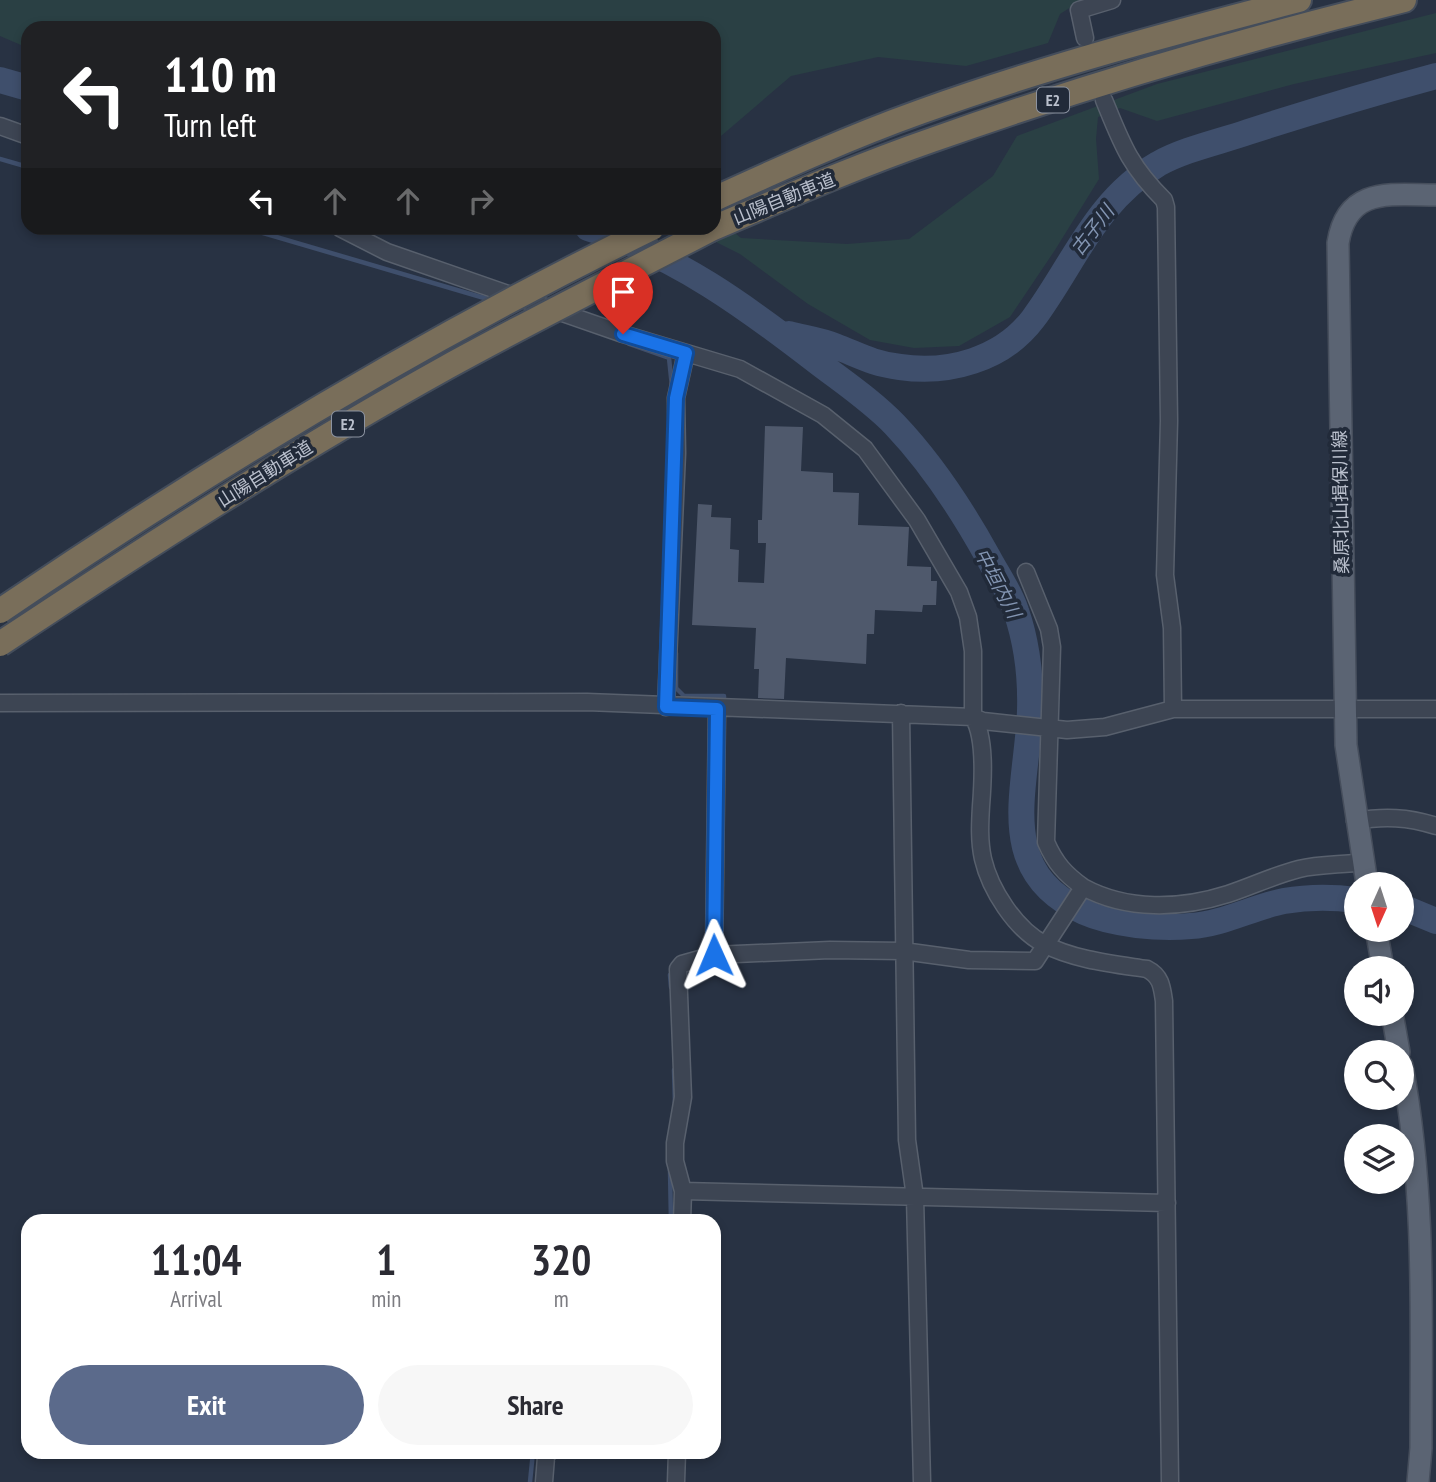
<!DOCTYPE html>
<html lang="en">
<head>
<meta charset="utf-8">
<style>
  :root { --surface:#fff; --page:#f7f7f7; --text:#2b2b33; --muted:#7c7c81; --accent:#5b6a8b }
  body { margin:0; font-family:"PT Sans Narrow","Noto Sans JP",sans-serif; background:var(--page); color:var(--text); height:100vh; display:flex; flex-direction:column; font-size:26px; white-space:nowrap }
  * { box-sizing:border-box; margin:0 }
  p { font-size:23px; color:var(--muted) }
  .icon { flex:none; width:38px; height:38px; fill:none; stroke:currentColor; stroke-width:2; stroke-linecap:round; stroke-linejoin:round }
  .map { position:relative; flex:1; overflow:hidden }
  .side { position:absolute; left:21px; top:1214px; width:700px; height:245px; display:flex; flex-direction:column; background:var(--surface); border-radius:21px; box-shadow:0 4px 10px #0003 }
  .side>* { flex:none }
  .hud { position:absolute; left:21px; top:21px; width:700px; height:214px; border-radius:21px; box-shadow:0 4px 10px #0003; background:#202124; color:#fff; overflow:hidden }
  .needle { width:46px; rotate:183deg }
  .tools { position:absolute; left:1344px; top:872px; display:grid; gap:14px }
  .tools a { display:grid; place-items:center; width:70px; height:70px; border-radius:50%; background:var(--surface); box-shadow:0 4px 10px #0003; font-size:35px }
  .pin { position:absolute; display:grid; place-items:center; width:60px; height:60px; color:#fff; margin:-72px -30px; border-radius:50% 50% 50% 0; rotate:-45deg; box-shadow:0 0 7px #0007 }
  .pin .icon { rotate:45deg }
  .me { position:absolute; width:77px; margin:-38px; rotate:359deg; stroke-linejoin:round; filter:drop-shadow(0 0 5px #0008) }
  .turn { display:flex; align-items:center; gap:24px; height:147px; padding:0 28px; font-size:32px }
  .turn .icon { width:91px; height:91px; stroke-width:2.5 }
  .turn b { display:block; font-size:49px; line-height:60px }
  .lanes { display:flex; align-items:center; height:66px; padding:0 28px; background:#0003; justify-content:center; gap:35px; direction:ltr }
  .lanes .off { opacity:.35 }
  .eta { display:flex; justify-content:space-evenly; align-items:center; height:119px; text-align:center }
  .eta b { font-size:42px; font-weight:600; line-height:49px }
  .button { display:flex; gap:14px; margin-top:auto; padding:14px 28px }
  .button a { flex:1; height:80px; border-radius:42px; background:var(--accent); color:#fff; font-size:28px; font-weight:600; line-height:80px; text-align:center }
  .button a+a { background:var(--page); color:var(--text) }
  .map>svg:first-child { display:block }
  .green { fill:#2a4044 }
  .lines { fill:none; stroke-linecap:round; stroke-linejoin:round }
  .stream { stroke:#3f4f6c; stroke-width:4.5 }
  .river { stroke:#3f4f6c; stroke-width:26 }
  .building { fill:#4f596c }
  .minor-casing { stroke:#58606d; stroke-width:19 }
  .major-casing { stroke:#464e5c; stroke-width:24 }
  .highway-casing { stroke:#444d5b; stroke-width:28 }
  .minor { stroke:#3d4553; stroke-width:16 }
  .major { stroke:#5b6473; stroke-width:21 }
  .highway { stroke:#796e5a; stroke-width:24 }
  .highway-bridge-casing { stroke:#444d5b; stroke-width:28; stroke-linecap:butt }
  .highway-bridge { stroke:#796e5a; stroke-width:24 }
  .route-casing { stroke:#114b97; stroke-width:18 }
  .route { stroke:#1a73e8; stroke-width:12 }
  .labels { text-anchor:middle; stroke-width:7; stroke-linejoin:round; paint-order:stroke }
  .shield { fill:#212a39; stroke:#8c93a1; stroke-width:2 }
  .shield-label { font-size:16px; font-weight:bold; fill:#bac0cd }
  .street-label { font-size:18px; fill:#bac0cd; stroke:#212a39 }
  .water-label { font-size:19px; font-style:italic; fill:#8395b2; stroke:#212a39 }
</style>
</head>
<body>
<div class="map">
<svg width="1436" height="1482" viewBox="0 0 1436 1482">
  <rect width="100%" height="100%" fill="#283243"/>
  <path class="green" d="M 0,0 L 1082,0 L 1060,14 L 1048,43 L 966,66 L 878,57 L 791,76 L 714,142 L 714,28 L 28,28 L 28,48 L 0,36 Z
    M 1436,13 L 1436,53 L 1294,84 L 1157,121 L 1120,108 L 1098,117 L 1096,139 L 1099,179 L 1055,250 L 1010,317 L 959,346 L 914,348 L 870,340 L 808,304 L 740,254 L 688,228 L 714,216 L 741,238 L 847,244 L 909,239 L 993,176 L 1017,136 L 1157,84 Z"/>
  <g class="lines">
    <path class="stream" d="M 0,159 L 28,167
      M 246,228 L 491,300
      M 629,344 L 669,358 L 672,387
      M 676,653 L 676,688 L 684,696 L 724,696 L 724,702
      M 670,975 L 671,987
      M 674,1070 L 675,1103
      M 670,1170 L 671,1222
      M 530,1482 L 533,1452"/>
    <path class="river" d="M 0,80 L 28,88
      M 588,228 C 675,254 749,309 820,364 C 845,383 873,402 895,425 C 932,464 962,510 988,557 C 997,574 1010,592 1016,611 C 1027,643 1031,677 1030,711 C 1027,790 993,871 1084,912 C 1113,925 1160,929 1191,926 C 1223,924 1253,907 1284,901 C 1307,897 1334,897 1356,900
      M 789,334 C 804,338 820,340 835,346 C 861,356 871,363 900,367 C 948,374 1002,360 1033,319 C 1074,264 1095,201 1158,164 C 1185,149 1219,142 1248,132 C 1310,112 1373,93 1436,76
      M 1402,907 L 1436,921"/>
  </g>
  <path class="building" d="M 765,426 L 803,427 L 801,471 L 833,473 L 833,492 L 859,493 L 858,525 L 909,527 L 907,566 L 931,567 L 931,581 L 937,581 L 936,605 L 923,605 L 922,612 L 875,610 L 874,634 L 867,634 L 866,664 L 786,658 L 784,699 L 758,698 L 759,669 L 754,669 L 756,628 L 692,625 L 698,504 L 712,505 L 711,517 L 731,518 L 730,549 L 739,550 L 738,582 L 764,583 L 766,543 L 758,543 L 758,520 L 762,520 Z"/>
  <g class="lines">
    <g class="minor-casing">
      <path id="minor" d="M 1085,38 L 1079,10 L 1112,0
        M 1104,100 C 1122,144 1129,165 1164,200 L 1166,207 L 1169,421 L 1165,575 L 1172,628 L 1173,709
        M 0,126 L 28,136
        M 340,228 L 387,252 L 623,334 L 740,369 L 823,415 L 865,449 L 917,520 L 959,592 L 968,617 L 973,651 L 973,717 C 986,737 983,781 981,806 C 980,823 979,841 983,859 C 990,889 1015,929 1044,944 C 1074,960 1114,964 1147,969 C 1161,976 1162,987 1164,1001 L 1170,1482
        M 0,703 L 587,702 L 973,717 L 983,721 L 1067,730 L 1105,727 L 1173,709 L 1436,709
        M 666,707 L 677,453 L 676,398 L 686,353
        M 901,713 L 907,1140 L 915,1197 L 922,1482
        M 1355,821 C 1384,816 1408,817 1436,826
        M 1083,887 C 1127,911 1181,909 1228,894 C 1252,886 1275,875 1299,869 C 1320,864 1342,865 1363,862
        M 714,955 L 717,709
        M 683,1191 L 675,1161 L 675,1143 L 683,1097 L 678,969 L 682,964 L 714,955 L 830,950 L 903,951 L 969,960 L 1035,961 L 1080,892 L 1083,887 C 1065,874 1055,863 1046,842 L 1052,647 L 1049,629 L 1026,572
        M 682,1222 L 683,1191 L 1167,1203
        M 544,1482 L 546,1457 L 549,1452
        M 676,1482 L 677,1452"/>
    </g>
    <g class="major-casing">
      <path id="major" d="M 1367,884 L 1346,745 L 1338,243 C 1347,186 1391,195 1436,195
        M 1376,929 L 1383,968
        M 1392,1013 L 1399,1052
        M 1402,1066 C 1426,1193 1421,1320 1421,1448 L 1418,1482"/>
    </g>
    <g class="highway-casing">
      <path id="highway" d="M 714,199 C 782,168 850,137 920,112 C 1044,67 1172,33 1299,0
        M 711,229 C 784,198 857,166 932,140 C 1087,85 1245,39 1404,0"/>
    </g>
    <use href="#minor" class="minor"/>
    <use href="#major" class="major"/>
    <use href="#highway" class="highway"/>
    <g class="highway-bridge-casing">
      <path id="highway-bridge" d="M 0,611 C 209,469 425,339 652,228
        M 0,644 C 146,547 294,452 447,367 C 534,319 623,275 711,229"/>
    </g>
    <use href="#highway-bridge" class="highway-bridge"/>
  </g>
  <g class="lines">
    <g class="route-casing">
      <path id="route" d="M 623,334 L 686,353 L 676,398 L 666,707 L 717,709 L 714,955"/>
    </g>
    <use href="#route" class="route"/>
  </g>
  <g class="labels">
    <g class="shield">
      <rect x="1037" y="87.5" width="32" height="25" rx="5"/>
      <rect x="332" y="411.5" width="32" height="25" rx="5"/>
    </g>
    <g class="shield-label">
      <text x="1053" y="106">E2</text>
      <text x="348" y="430">E2</text>
    </g>
    <g class="street-label">
      <text transform="translate(784 199) rotate(-22)" y="6">山陽自動車道</text>
      <text transform="translate(265 474) rotate(-32)" y="6">山陽自動車道</text>
      <text transform="translate(1341 502) rotate(-91)" y="6">桑原北山揖保川線</text>
    </g>
    <g class="water-label">
      <text transform="translate(1092 230) rotate(-52)" y="7">古子川</text>
      <text transform="translate(998 583) rotate(62)" y="7">中垣内川</text>
    </g>
  </g>
</svg>
<div class="tools">
<a><svg class="needle" viewBox="-14 -14 28 28"><path d="M0-13l5 13h-10z" fill="#e53935"/><path d="M0 13l5-13h-10z" fill="#7c7c81"/></svg></a>
<a><svg class="icon" aria-label="sound" viewBox="0 0 24 24"><path d="M4 9h4l5-4v14l-5-4H4zM17 9q2 3 0 6"/></svg></a>
<a><svg class="icon" aria-label="search" viewBox="0 0 24 24"><circle cx="10" cy="10" r="6"/><path d="M15 15l6 6"/></svg></a>
<a><svg class="icon" aria-label="layers" viewBox="0 0 24 24"><path d="M12 4l9 5-9 5-9-5zM3 14l9 5 9-5"/></svg></a>
</div>
<div class="pin" style="left:623px;top:334px;background:#d93025"><svg class="icon" aria-label="arrive" viewBox="0 0 24 24"><path d="M6 21V4h12l-3 4 3 4H6"/></svg></div>
<svg class="me" style="left:714px;top:955px" viewBox="-20 -20 40 40"><path d="M0-17L14 15 0 8-14 15z" fill="#1a73e8" stroke="#fff" stroke-width="4"/></svg>
<div class="hud">
<div class="turn"><svg class="icon" aria-label="left" viewBox="0 0 24 24"><path d="M17 20v-9H6M10 6l-5 5 5 5"/></svg><div><b>110 m</b>Turn left</div></div>
<div class="lanes"><svg class="icon" aria-label="left" viewBox="0 0 24 24"><path d="M17 20v-9H6M10 6l-5 5 5 5"/></svg><svg class="icon off" aria-label="ahead" viewBox="0 0 24 24"><path d="M12 20V5M6 11l6-6 6 6"/></svg><svg class="icon off" aria-label="ahead" viewBox="0 0 24 24"><path d="M12 20V5M6 11l6-6 6 6"/></svg><svg class="icon off" aria-label="right" viewBox="0 0 24 24"><path d="M7 20v-9h11M14 6l5 5-5 5"/></svg></div>
</div>
<section class="side">
<div class="eta">
<div><b>11:04</b><p>Arrival</p></div>
<div><b>1</b><p>min</p></div>
<div><b>320</b><p>m</p></div>
</div>
<div class="button"><a>Exit</a><a>Share</a></div>
</section>
</div>
</body>
</html>
